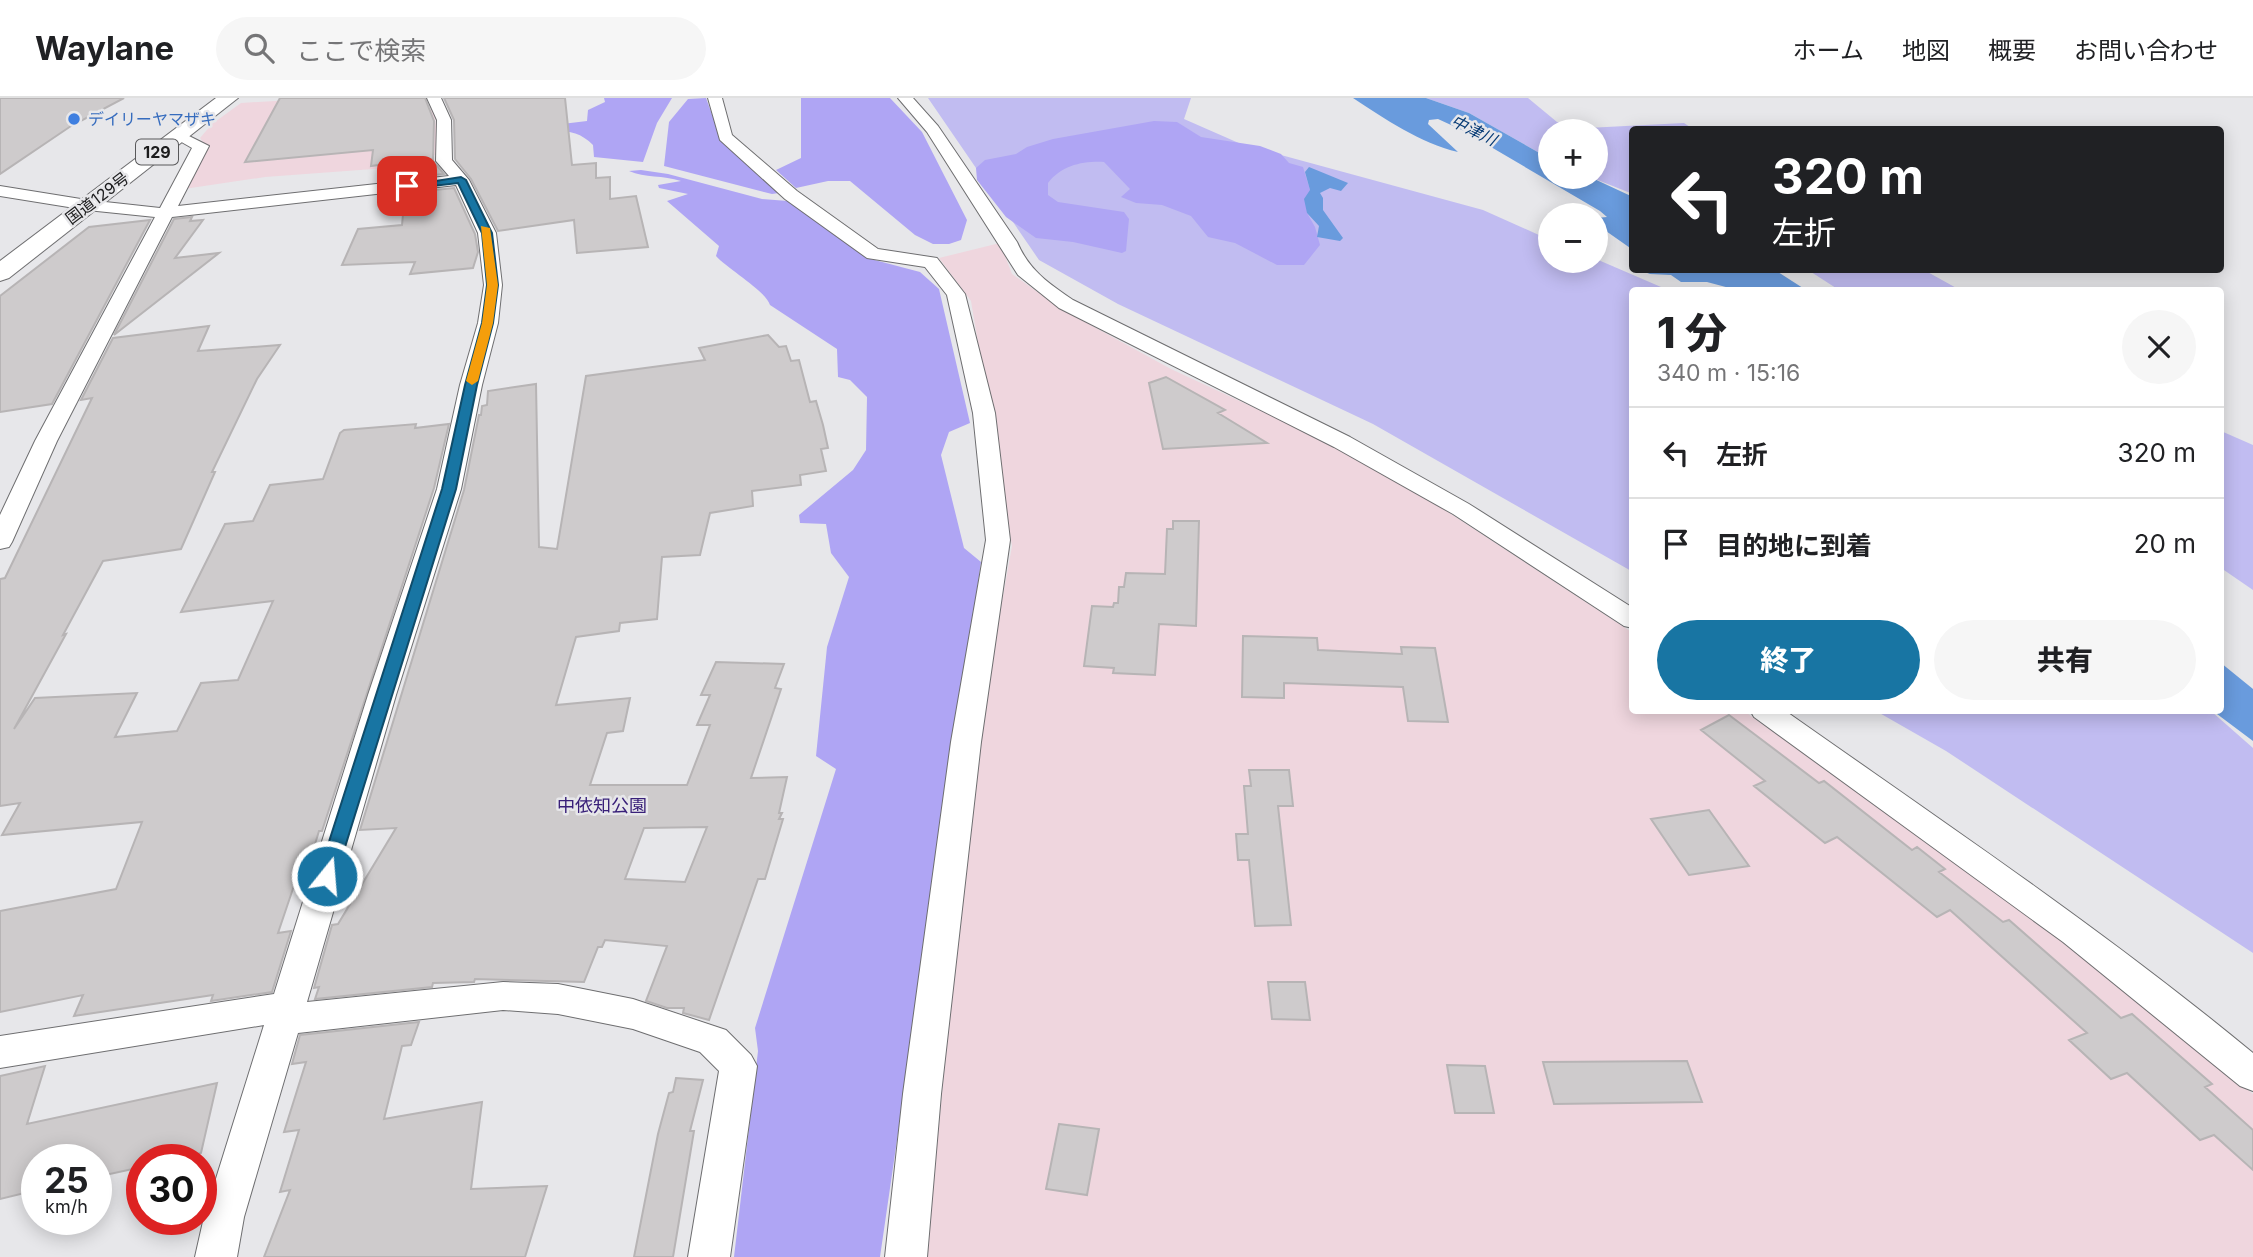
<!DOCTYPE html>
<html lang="ja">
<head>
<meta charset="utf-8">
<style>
  :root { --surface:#fff; --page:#f6f6f6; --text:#202124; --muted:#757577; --line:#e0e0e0; --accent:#1875a3 }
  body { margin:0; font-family:Inter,"Noto Sans JP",sans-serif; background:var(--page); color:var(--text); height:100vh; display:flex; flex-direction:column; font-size:26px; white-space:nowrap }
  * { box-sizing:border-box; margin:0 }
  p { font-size:23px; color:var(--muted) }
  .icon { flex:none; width:38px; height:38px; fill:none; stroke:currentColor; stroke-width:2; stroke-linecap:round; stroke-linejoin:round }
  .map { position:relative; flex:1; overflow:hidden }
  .panel { position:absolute; left:1629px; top:189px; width:595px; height:427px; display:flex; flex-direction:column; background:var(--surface); border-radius:7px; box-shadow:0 4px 18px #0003 }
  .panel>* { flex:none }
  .top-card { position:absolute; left:1629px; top:28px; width:595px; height:147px; border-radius:7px; box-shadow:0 4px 18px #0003; background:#202124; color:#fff; overflow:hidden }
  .tools { position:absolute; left:1538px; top:21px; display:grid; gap:14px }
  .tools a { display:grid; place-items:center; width:70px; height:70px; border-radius:50%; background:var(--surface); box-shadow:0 4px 18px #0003; font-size:35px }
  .speed { position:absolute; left:21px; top:1046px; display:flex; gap:14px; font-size:35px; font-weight:700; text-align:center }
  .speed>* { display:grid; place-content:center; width:91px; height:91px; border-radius:50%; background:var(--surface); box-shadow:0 4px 18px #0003; line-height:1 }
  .speed small { font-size:18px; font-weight:400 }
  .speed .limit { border:10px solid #d22; background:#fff; color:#111 }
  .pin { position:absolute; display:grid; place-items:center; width:60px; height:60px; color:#fff; margin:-30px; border-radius:14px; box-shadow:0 4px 10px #0006 }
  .me { position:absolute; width:77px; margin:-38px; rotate:17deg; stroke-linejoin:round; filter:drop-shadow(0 0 5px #0008) }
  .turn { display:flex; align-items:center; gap:24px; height:147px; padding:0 28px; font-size:32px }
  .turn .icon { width:91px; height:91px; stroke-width:2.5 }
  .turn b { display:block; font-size:49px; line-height:60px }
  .round { display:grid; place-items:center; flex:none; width:74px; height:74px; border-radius:37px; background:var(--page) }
  .overview { display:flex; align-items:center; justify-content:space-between; height:119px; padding:0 28px }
  h1 { font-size:42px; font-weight:800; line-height:52px }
  .primary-button { display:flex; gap:14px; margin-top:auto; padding:14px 28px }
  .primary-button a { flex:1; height:80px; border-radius:42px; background:var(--accent); color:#fff; font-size:28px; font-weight:800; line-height:80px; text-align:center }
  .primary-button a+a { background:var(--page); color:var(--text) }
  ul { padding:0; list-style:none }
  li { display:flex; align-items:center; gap:21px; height:91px; padding:0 28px; border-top:2px solid var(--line) }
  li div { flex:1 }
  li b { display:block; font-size:26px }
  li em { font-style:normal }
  header { display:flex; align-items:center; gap:42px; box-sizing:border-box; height:98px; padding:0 35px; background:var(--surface); border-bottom:2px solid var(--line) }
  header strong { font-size:33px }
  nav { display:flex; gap:38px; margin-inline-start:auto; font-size:24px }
  .search { width:490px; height:63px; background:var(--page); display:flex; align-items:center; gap:18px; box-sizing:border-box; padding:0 24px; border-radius:38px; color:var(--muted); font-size:26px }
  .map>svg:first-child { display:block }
  .industrial { fill:#efd6de }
  .green { fill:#c1bcf1 }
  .forest { fill:#afa5f4 }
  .water { fill:#699bdd }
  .building { fill:#cecbcc; stroke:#b7b4b5; stroke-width:2; fill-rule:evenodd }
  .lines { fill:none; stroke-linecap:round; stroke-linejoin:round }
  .minor-casing { stroke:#6e6e70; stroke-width:2 }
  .trunk-casing { stroke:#6e6e70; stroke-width:2 }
  .minor { fill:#fff; fill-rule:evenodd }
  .trunk { fill:#fff; fill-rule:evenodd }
  .route { fill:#1875a3; stroke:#104c6a; stroke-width:2 }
  .slow { fill:#f59e0b }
  .shop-dot { fill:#3f7fe0; stroke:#e7e7ea; stroke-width:2.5 }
  .labels { text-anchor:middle; stroke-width:5; stroke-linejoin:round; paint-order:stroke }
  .far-shop-label { font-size:16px; fill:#366cbe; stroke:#e7e7ea; text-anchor:start }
  .far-water-label { font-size:16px; font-style:italic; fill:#053a75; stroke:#e7e7ea }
  .shield { fill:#e7e7ea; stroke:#58585a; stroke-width:2 }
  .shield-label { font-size:16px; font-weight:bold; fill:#1b1b1c }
  .far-street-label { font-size:16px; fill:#1b1b1c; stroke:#e7e7ea }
  .park-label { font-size:18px; fill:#392079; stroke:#e7e7ea }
</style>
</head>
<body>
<header>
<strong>Waylane</strong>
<div class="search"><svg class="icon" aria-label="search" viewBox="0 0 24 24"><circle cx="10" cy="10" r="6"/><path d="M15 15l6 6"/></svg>ここで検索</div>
<nav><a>ホーム</a><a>地図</a><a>概要</a><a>お問い合わせ</a></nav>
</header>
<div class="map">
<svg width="2253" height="1159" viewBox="0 0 2253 1159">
  <rect width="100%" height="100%" fill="#e7e7ea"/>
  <path class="industrial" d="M 309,1 L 302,23 L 434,11 L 439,56 L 387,70 L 265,79 L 184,91 L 205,47 L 200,40 L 212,26 L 241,5 Z
    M 1000,145 L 1012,176 L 1063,212 L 1171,271 L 1300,331 L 1422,397 L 1633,535 L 1633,612 L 1744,613 L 2099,867 L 2253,996 L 2253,1159 L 926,1159 L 976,649 L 1012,448 L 971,203 L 939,160 Z"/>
  <path class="green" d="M 928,0 L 1191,0 L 1184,21 L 1241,46 L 1483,112 L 1550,142 L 1550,163 L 1596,161 L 1668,192 L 1633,192 L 1633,474 L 1373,326 L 1118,206 L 1039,162 Z
    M 1426,0 L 1528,0 L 1557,24 L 1587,30 L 1684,25 L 1693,31 L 1633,32 L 1633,96 L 1590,79 L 1596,79 L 1596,33 L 1550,33 L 1550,61 L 1469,15 Z
    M 1808,172 L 1924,172 L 1960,192 L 1839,192 Z
    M 2221,333 L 2253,347 L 2253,492 L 2221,470 Z
    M 1876,613 L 2211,613 L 2253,650 L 2253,855 L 1946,653 Z"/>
  <path class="forest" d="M 604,0 L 672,0 L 657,25 L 643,64 L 594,59 L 593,47 C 575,28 554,33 530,34 L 529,30 L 587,23 L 588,12 L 605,4 Z
    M 706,0 L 721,41 L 779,95 L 772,96 L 664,68 L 669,24 L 688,1 Z
    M 801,0 L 890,0 L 922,34 L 967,122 L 961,142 L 949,146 L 933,146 L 915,137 L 850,83 L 828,83 L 796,90 L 776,72 L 801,60 Z
    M 1154,23 L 1177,24 L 1201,39 L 1260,48 L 1281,56 L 1289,65 L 1303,69 L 1310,92 L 1307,115 L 1315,129 L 1320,147 L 1304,167 L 1277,167 L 1235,145 L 1208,139 L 1191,118 L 1162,107 L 1136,105 L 1121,99 L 1130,91 L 1104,64 C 1083,63 1062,67 1048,85 L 1048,97 L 1058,104 L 1124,114 L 1129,121 L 1126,153 L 1122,155 L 1073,144 L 1036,140 L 1006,119 L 977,82 L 976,70 L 985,62 L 1016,56 L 1027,49 L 1053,41 Z
    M 641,72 L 668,76 L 762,101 L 788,103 L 867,160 L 920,174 L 939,191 L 970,325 L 949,334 L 941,357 L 964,450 L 981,464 L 880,1159 L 734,1159 L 758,953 L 755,930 L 836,671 L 816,658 L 827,549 L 849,479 L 831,455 L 826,426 L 800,425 L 799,417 L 853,372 L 866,352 L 867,299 L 850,282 L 838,279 L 837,251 L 770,207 C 766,193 729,172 716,158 L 719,148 L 667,103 L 688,96 L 659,90 L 658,87 L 681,83 C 663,77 645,80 629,73 Z"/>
  <path class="water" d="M 1353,0 L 1426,0 L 1469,15 L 1550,61 L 1550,79 L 1590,79 L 1633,99 L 1633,152 L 1596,126 L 1596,120 L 1607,119 L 1600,113 L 1462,32 L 1438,21 L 1429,22 L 1428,26 L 1458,54 C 1420,45 1385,21 1353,0 Z
    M 1309,69 L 1348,85 L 1341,93 L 1330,90 L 1320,95 L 1323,100 L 1323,112 L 1343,140 L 1340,143 L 1317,139 L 1319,128 L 1307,115 L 1304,101 L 1310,92 L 1305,74 Z
    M 1639,172 L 1775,172 L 1806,192 L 1737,192 L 1707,184 L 1681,184 L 1671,177 L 1650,176 Z
    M 2221,565 L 2253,591 L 2253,643 L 2213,613 L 2221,612 Z"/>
  <path class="building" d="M 0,0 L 124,0 L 71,28 L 0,76 Z
    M 280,0 L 425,0 L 434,23 L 433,63 L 444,76 L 406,80 L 407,63 L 371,68 L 373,52 L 245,64 Z
    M 444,0 L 565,0 L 572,67 L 596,65 L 596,80 L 610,79 L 610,101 L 636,98 L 648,149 L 577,155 L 574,122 L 498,133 L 471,81 L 455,61 L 454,22 Z
    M 454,90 L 475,136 L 478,154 L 473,170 L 410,176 L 415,164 L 342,167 L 358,131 L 402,127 L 405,95 Z
    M 192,119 L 190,123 L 203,122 L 175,160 L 219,155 L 114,237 L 174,121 Z
    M 150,122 L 52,306 L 0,314 L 0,198 L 89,129 Z
    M 209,228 L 198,253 L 280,247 L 257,281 L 212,374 L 215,374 L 181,451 L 103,463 L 63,537 L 66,536 L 14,631 L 35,600 L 137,595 L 115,639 L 177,633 L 201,585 L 238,582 L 273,503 L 181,514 L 225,426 L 253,423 L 270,387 L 323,381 L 340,335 L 344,332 L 416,326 L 415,330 L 449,326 L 434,390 L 322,733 L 319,733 L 312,756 L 304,758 L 278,835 L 291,833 L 272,894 L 211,903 L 213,897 L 74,918 L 83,897 L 0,914 L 0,813 L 116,791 L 142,724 L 2,737 L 20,705 L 0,708 L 0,481 L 5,480 L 92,300 L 81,302 L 113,240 Z
    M 768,237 L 779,249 L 786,248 L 791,263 L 799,262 L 810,304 L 816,303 L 823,327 L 828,350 L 821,351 L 826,373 L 800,377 L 801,387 L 752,393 L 753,408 L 710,415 L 700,457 L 662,459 L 657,521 L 620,525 L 619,533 L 576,539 L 556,607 L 630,600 L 623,633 L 607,635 L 590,687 L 687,687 L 710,627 L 697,627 L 710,597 L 701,597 L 716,564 L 784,566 L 775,590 L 781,591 L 751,680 L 787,679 L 779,715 L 782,715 L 779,721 L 783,721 L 765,781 L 758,781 L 709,922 L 683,915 L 684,910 L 667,910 L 646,903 L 667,848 L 605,842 L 602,849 L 598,849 L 584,884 L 475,881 L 474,884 L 433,885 L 432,889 L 315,901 L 319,889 L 314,890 L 332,827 L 338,826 L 396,730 L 360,732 L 464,392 L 479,317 L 481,317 L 482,308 L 487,307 L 488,293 L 536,286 L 539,449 L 557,451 L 586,278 L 705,262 L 699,250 ZM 707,729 L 685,784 L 625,781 L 644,730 Z
    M 1166,279 L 1225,312 L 1218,315 L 1267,345 L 1163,351 L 1149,285 Z
    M 1173,423 L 1199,423 L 1196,528 L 1159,526 L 1155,577 L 1113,575 L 1114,570 L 1084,568 L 1092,508 L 1113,509 L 1114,505 L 1118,505 L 1119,489 L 1124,489 L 1126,475 L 1165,476 L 1167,431 L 1173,431 Z
    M 1243,538 L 1317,540 L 1318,552 L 1402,556 L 1401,549 L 1435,550 L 1448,624 L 1408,623 L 1403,589 L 1284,585 L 1284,600 L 1242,599 Z
    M 1729,617 L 1819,685 L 1824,683 L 1912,752 L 1917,749 L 1945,771 L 1939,774 L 2003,824 L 2009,822 L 2121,920 L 2132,916 L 2212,986 L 2205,989 L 2253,1032 L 2253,1072 L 2214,1037 L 2200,1042 L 2127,975 L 2111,981 L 2069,942 L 2087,935 L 1950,812 L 1937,819 L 1837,739 L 1825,745 L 1754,688 L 1765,683 L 1701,632 Z
    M 1249,672 L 1289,672 L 1293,708 L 1278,708 L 1291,827 L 1255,828 L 1249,762 L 1238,762 L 1236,736 L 1248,736 L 1244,688 L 1251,688 Z
    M 1709,712 L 1749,768 L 1689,777 L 1651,721 Z
    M 1268,884 L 1305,884 L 1310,922 L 1272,921 Z
    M 419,924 L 411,947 L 402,948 L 384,1021 L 482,1004 L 471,1091 L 547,1088 L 525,1159 L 264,1159 L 290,1092 L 280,1094 L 299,1032 L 284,1034 L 306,964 L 292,966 L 300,937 Z
    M 1687,963 L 1702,1004 L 1554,1006 L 1543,964 Z
    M 1447,967 L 1485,968 L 1494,1015 L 1455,1015 Z
    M 45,968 L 27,1026 L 217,985 L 201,1055 L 171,1062 L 142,1062 L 142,1069 L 96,1079 L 96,1062 L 37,1062 L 37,1092 L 0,1101 L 0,978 Z
    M 676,980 L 703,982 L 690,1033 L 694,1033 L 673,1159 L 634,1159 L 658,1036 L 669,995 L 673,994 Z
    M 1059,1026 L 1099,1031 L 1087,1097 L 1046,1091 Z"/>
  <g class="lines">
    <g class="minor-casing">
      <path id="minor" d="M 427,0 L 441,0 L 451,22 L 452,62 L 469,82 L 496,135 L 502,187 L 498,225 L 482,287 L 461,391 L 396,597 L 307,904 L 503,884 L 558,886 L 633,901 L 726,932 L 751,957 L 757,968 L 730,1159 L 688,1159 L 719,973 L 700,954 L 633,931 L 558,916 L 503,912 L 298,935 L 244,1119 L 237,1159 L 195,1159 L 204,1119 L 264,927 L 0,970 L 0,938 L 274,896 L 368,597 L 437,391 L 460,287 L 478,225 L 484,187 L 478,135 L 456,87 L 172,119 L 57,343 L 12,444 L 9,449 L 0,451 L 0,417 L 35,343 L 155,119 L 87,112 L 0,98 L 0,88 L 87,102 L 160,110 L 192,50 L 171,38 L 179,33 L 209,48 L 178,108 L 449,78 L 436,63 L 437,22 Z
        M 708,0 L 722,0 L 732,37 L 797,93 L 878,151 L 937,160 L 965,196 L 995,315 L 1010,442 L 981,644 L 941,996 L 927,1159 L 885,1159 L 903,996 L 951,644 L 986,442 L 973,315 L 947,197 L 925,169 L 867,160 L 785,101 L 720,42 Z
        M 898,0 L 913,0 L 938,28 L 1017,144 C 1029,172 1048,185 1073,202 L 1350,339 L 1469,406 L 1633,510 L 1633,530 L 1624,528 L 1453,416 L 1334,349 L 1059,210 L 1018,177 L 927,34 Z
        M 1750,612 L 1784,612 C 1943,724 2104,832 2253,955 L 2253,993 L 2240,988 L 2063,844 L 1754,619 Z"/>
    </g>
    <g class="trunk-casing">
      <path id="trunk" d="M 216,0 L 238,0 L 9,180 L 0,183 L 0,163 Z"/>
    </g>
    <use href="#minor" class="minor"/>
    <use href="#trunk" class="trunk"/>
  </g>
  <path class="route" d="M 461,79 L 466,82 L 492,135 L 498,187 L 493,225 L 477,287 L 456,391 L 336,778 L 333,783 L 320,783 L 318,778 L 442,391 L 465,287 L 482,225 L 487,187 L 482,135 L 458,85 L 407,91 L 403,88 Z"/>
  <path class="slow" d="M 481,128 L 490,130 L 498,187 L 493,225 L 478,283 L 472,287 L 466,283 L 482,225 L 487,187 Z"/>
  <circle class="shop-dot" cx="74" cy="21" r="7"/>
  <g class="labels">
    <g class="far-shop-label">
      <text x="88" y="27">デイリーヤマザキ</text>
    </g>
    <g class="far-water-label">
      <text transform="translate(1474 32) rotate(26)" y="6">中津川</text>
    </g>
    <rect class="shield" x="136" y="41.5" width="42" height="25" rx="5"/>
    <g class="shield-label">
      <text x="157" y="60">129</text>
    </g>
    <g class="far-street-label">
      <text transform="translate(97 100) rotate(-37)" y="6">国道129号</text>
    </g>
    <g class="park-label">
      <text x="602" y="714">中依知公園</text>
    </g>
  </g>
</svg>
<div class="tools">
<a>+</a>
<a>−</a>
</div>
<div class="speed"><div>25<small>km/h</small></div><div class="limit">30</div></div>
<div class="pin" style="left:407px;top:88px;background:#d93025"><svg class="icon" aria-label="arrive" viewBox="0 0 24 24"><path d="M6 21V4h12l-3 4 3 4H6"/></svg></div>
<svg class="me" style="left:327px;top:778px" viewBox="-20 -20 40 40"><circle r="17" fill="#1875a3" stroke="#fff" stroke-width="3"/><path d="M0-11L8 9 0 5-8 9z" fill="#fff"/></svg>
<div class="top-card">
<div class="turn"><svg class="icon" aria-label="left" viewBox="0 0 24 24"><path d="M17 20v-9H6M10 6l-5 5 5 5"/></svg><div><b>320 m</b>左折</div></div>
</div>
<section class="panel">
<div class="overview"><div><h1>1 分</h1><p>340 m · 15:16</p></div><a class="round"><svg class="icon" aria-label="close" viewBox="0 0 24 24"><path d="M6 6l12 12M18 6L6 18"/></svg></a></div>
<ul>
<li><svg class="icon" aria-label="left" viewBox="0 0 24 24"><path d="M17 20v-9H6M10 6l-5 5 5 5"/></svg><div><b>左折</b></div><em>320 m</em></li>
<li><svg class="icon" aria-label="arrive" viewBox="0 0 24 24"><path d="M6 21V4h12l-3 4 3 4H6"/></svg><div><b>目的地に到着</b></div><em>20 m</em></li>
</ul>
<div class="primary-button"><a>終了</a><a>共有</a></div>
</section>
</div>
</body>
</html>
